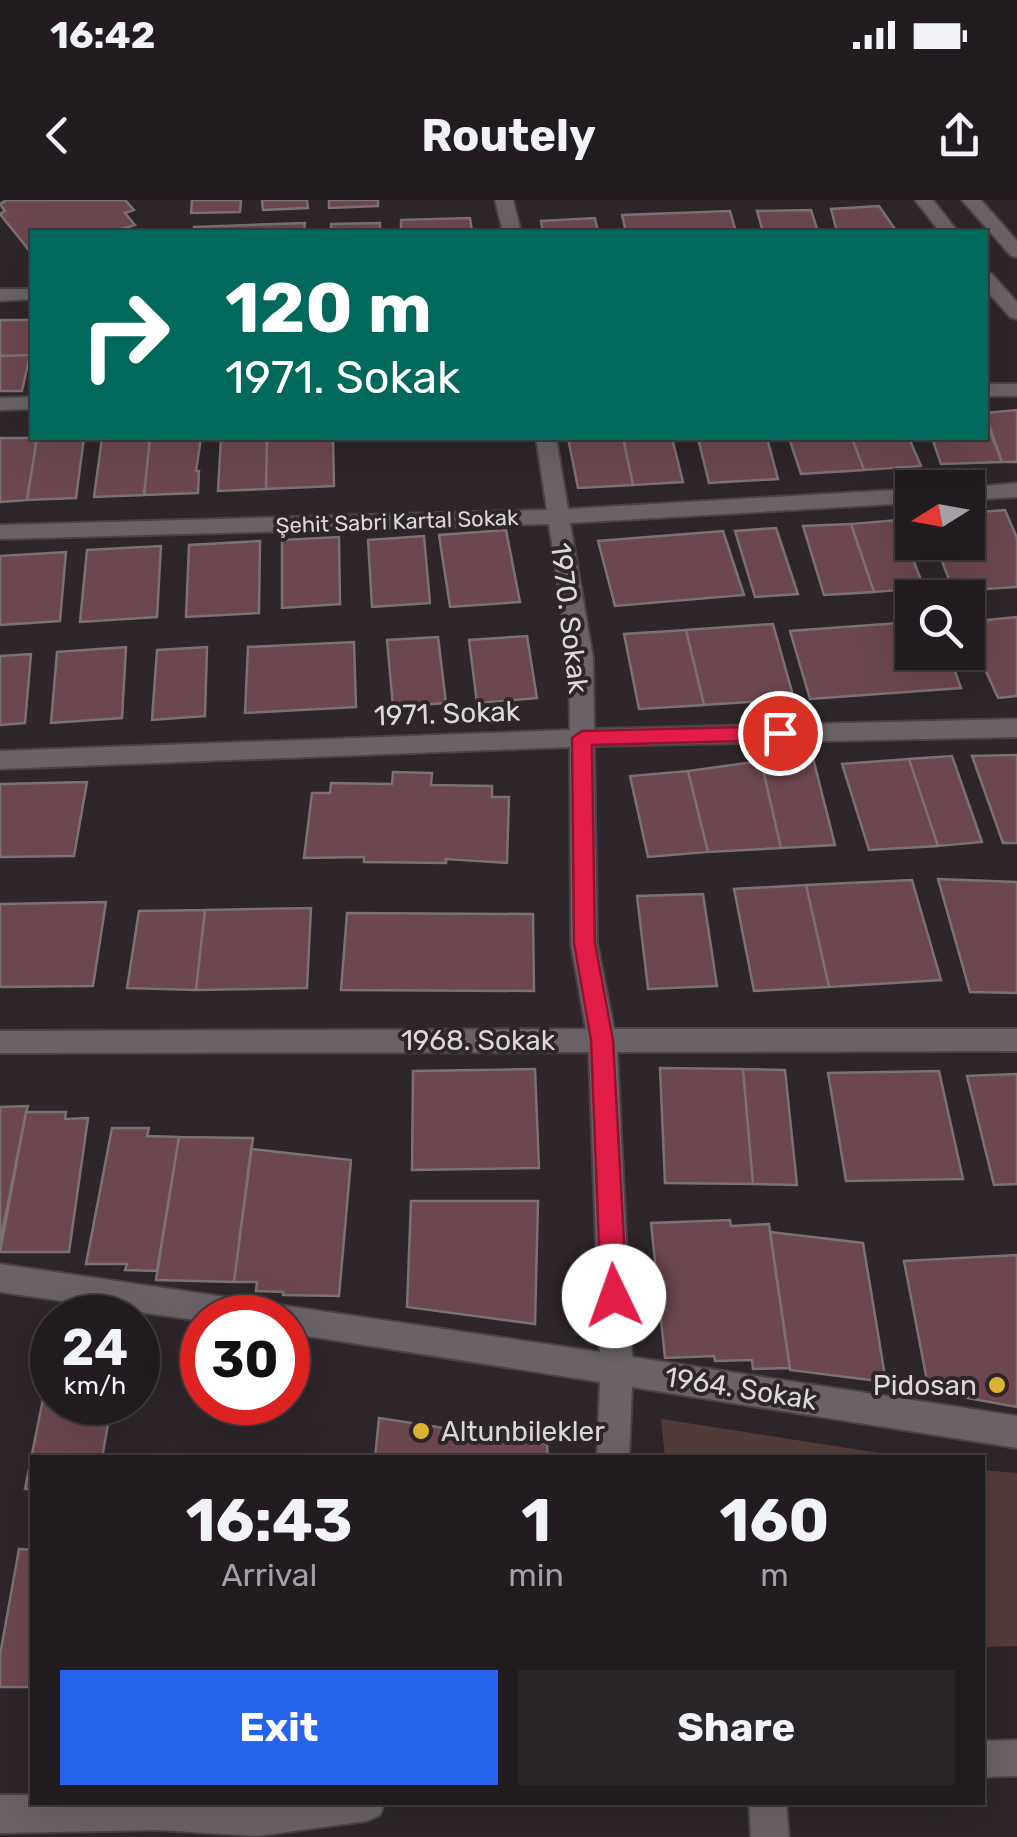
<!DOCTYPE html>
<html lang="en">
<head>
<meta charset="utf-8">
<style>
  :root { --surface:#221c20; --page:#2a2529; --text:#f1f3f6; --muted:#a2a1a5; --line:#3f3a3e; --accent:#2563eb }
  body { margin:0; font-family:Rubik,sans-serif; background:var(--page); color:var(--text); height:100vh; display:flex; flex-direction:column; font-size:38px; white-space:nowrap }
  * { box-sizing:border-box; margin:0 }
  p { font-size:32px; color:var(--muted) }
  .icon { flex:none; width:55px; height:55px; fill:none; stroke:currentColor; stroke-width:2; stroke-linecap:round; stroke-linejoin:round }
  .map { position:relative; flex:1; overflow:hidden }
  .details { position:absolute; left:30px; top:1255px; width:955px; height:350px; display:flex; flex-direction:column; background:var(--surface); border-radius:0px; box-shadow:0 10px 40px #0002,0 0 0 2px var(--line) }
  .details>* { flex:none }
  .top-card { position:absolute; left:30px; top:30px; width:958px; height:210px; border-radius:0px; box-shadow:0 10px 40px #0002,0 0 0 2px var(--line); background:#00695c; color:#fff; overflow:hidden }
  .needle { width:65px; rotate:259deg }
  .buttons { position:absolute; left:895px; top:270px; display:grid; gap:20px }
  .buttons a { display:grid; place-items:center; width:90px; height:90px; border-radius:0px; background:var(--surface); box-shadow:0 10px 40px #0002,0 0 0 2px var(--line); font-size:50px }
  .speed { position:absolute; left:30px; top:1095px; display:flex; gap:20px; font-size:50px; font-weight:700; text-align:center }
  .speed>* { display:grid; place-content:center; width:130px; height:130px; border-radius:50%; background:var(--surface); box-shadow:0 10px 40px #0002,0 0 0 2px var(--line); line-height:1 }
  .speed small { font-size:25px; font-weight:400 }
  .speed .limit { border:15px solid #d22; background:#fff; color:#111 }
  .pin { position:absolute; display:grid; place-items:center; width:85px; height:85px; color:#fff; margin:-42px; border:5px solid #fff; border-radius:50%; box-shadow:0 2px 10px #0007 }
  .me { position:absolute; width:110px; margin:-55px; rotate:357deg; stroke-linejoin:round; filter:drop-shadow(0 0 8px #0008) }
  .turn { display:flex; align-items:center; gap:35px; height:210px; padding:0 30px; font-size:45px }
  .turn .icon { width:130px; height:130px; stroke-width:2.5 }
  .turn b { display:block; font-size:70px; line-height:85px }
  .eta { display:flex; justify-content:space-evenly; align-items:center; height:170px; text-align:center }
  .eta b { font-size:60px; font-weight:700; line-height:70px }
  .cta { display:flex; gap:20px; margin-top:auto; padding:20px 30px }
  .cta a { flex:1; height:115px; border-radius:0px; background:var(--accent); color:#fff; font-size:40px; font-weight:700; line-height:115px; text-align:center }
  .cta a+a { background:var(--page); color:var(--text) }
  .status { display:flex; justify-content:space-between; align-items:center; height:70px; padding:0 50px; background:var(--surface); direction:ltr }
  .status svg { height:28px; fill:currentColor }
  header { display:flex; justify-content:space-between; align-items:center; height:130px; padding:0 30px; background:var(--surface); font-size:45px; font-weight:700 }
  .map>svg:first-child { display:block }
  .green { fill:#523c39 }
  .building { fill:#6b484f; stroke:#7b7172; stroke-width:2.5 }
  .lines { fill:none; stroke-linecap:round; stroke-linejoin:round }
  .minor-casing { stroke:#494346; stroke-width:4 }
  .secondary-casing { stroke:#494346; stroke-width:4 }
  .minor { fill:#6a6266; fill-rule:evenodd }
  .secondary { fill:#6a6266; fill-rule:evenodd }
  .route { fill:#e11d48; stroke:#92132f; stroke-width:2.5 }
  .poi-dot { fill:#dbb333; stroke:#2e262a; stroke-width:4 }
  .labels { text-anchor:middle; stroke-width:8; stroke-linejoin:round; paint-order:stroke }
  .far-street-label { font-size:22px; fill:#dcd7d9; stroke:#2e262a }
  .street-label { font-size:28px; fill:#dcd7d9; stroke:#2e262a }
  .poi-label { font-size:28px; fill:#dcd7d9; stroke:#2e262a; text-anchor:end }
</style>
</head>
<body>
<div class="status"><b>16:42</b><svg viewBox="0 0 49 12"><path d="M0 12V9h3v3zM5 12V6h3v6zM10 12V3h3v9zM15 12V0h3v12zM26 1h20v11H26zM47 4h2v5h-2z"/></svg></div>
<header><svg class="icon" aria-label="back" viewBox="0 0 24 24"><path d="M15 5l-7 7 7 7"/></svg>Routely<svg class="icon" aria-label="share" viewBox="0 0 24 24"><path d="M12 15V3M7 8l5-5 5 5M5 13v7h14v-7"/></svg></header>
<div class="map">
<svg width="1017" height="1637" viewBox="0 0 1017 1637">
  <rect width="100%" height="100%" fill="#2e262a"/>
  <path class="green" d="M 661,1219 L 906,1257 L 665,1257 Z
    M 982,1270 L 1017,1273 L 1017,1446 L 983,1447 Z"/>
  <path class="building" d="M 7,0 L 125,0 L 134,10 L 125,13 L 135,25 L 110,32 L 32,32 L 32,54 L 0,14 L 5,11 L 0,4 Z
    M 192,0 L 241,0 L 240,12 L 191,13 Z
    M 262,0 L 307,0 L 308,8 L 263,10 Z
    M 329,0 L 378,0 L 378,6 L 329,8 Z
    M 879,6 L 897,32 L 837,32 L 831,9 Z
    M 811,10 L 818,32 L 763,32 L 757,11 Z
    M 730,11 L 736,32 L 626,32 L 622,15 Z
    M 470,18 L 472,32 L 401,32 L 401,20 Z
    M 595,18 L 598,32 L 543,32 L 541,21 Z
    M 305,23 L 304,32 L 194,32 L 194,27 Z
    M 380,23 L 380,32 L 331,32 L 331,24 Z
    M 0,120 L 32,120 L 30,155 L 0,156 Z
    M 30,155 L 22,191 L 0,191 L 0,156 Z
    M 1017,210 L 1017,262 L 1002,262 L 985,213 Z
    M 985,219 L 1002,262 L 941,264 L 932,238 L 985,238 Z
    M 0,238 L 37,238 L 27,300 L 0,302 Z
    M 37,238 L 84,238 L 76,298 L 27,300 Z
    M 102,238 L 150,238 L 144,295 L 94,297 Z
    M 150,238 L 201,238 L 196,271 L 199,271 L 198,293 L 144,295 Z
    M 221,238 L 267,238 L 266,289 L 218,291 Z
    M 267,238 L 333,238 L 334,286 L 266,289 Z
    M 568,238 L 623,238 L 633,285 L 578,288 Z
    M 623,238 L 672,238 L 683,282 L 633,285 Z
    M 698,238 L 767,238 L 778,279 L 709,283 Z
    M 789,238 L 852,238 L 864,270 L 801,274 Z
    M 852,238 L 909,238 L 921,266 L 864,270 Z
    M 1005,310 L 1017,338 L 1017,387 L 953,391 L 935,342 L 968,342 L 968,313 Z
    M 898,320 L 924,388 L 874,392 L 851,324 Z
    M 851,324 L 874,392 L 824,395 L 803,326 Z
    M 776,328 L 798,394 L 755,397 L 735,331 Z
    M 506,330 L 520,402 L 450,407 L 439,335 Z
    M 723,331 L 744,395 L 615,406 L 598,341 Z
    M 424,336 L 430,403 L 372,407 L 368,340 Z
    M 339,337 L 340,404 L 282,408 L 282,340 Z
    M 260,341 L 259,413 L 186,417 L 189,345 Z
    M 161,346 L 157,417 L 80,422 L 87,350 Z
    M 66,352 L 60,421 L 0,425 L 0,356 Z
    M 1017,417 L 1017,496 L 998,498 L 968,431 L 968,422 Z
    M 912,422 L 912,452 L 948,452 L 961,488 L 810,499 L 790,431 Z
    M 773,424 L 794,499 L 704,505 L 686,430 Z
    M 686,430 L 704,505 L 639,509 L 624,434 Z
    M 527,436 L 537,498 L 477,503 L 469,440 Z
    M 438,437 L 446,503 L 393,507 L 387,440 Z
    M 354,442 L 356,507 L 245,513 L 248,447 Z
    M 126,447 L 122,518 L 51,523 L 57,452 Z
    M 207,447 L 205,516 L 152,520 L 157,450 Z
    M 31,454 L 25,523 L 0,525 L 0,456 Z
    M 1017,555 L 1017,643 L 1003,643 L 972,556 Z
    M 952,556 L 982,642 L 938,646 L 909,559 Z
    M 813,558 L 835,645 L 781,648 L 761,561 Z
    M 909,559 L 938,646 L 869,650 L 842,564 Z
    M 761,561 L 781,648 L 708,652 L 688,571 Z
    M 688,571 L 708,652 L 648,657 L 630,576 Z
    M 393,572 L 432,573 L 431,585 L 492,586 L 492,597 L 509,597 L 507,663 L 446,659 L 446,663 L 364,662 L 364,657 L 304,658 L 312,593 L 330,593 L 331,583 L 392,584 Z
    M 87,582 L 74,656 L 0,657 L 0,584 Z
    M 938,679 L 1017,682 L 1017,793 L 970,792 Z
    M 912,680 L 941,780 L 829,787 L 806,685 Z
    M 806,685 L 829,787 L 754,791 L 734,689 Z
    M 703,694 L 717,786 L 648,789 L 637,696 Z
    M 106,702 L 93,786 L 0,787 L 0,704 Z
    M 311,708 L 307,788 L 196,790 L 205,710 Z
    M 205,710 L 196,790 L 127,788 L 139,711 Z
    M 347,713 L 533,714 L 534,791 L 341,790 Z
    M 660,868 L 743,869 L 753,984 L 665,983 Z
    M 535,869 L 539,968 L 412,970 L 413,871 Z
    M 743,869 L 785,870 L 797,985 L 753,984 Z
    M 939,871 L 963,979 L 846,981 L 828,873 Z
    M 1017,874 L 1017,984 L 994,985 L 967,876 Z
    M 28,906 L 26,912 L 0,1044 L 0,907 Z
    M 26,912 L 66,912 L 65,919 L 88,918 L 69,1052 L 0,1052 Z
    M 112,928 L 149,928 L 147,936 L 179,937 L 157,1071 L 125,1070 L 127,1064 L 86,1064 Z
    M 179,937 L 253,938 L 234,1082 L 156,1080 Z
    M 251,949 L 351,960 L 339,1096 L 283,1095 L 283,1092 L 256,1091 L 257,1082 L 234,1082 Z
    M 411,1001 L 538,1001 L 535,1124 L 407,1107 Z
    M 730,1020 L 731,1026 L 769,1024 L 790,1168 L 753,1169 L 752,1160 L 715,1161 L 714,1156 L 665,1158 L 651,1023 Z
    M 770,1032 L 863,1043 L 886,1182 L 790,1170 Z
    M 1017,1055 L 1017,1207 L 929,1191 L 904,1061 Z
    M 49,1169 L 52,1169 L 52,1202 L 112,1202 L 102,1258 L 32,1258 L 32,1289 L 25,1289 Z
    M 379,1218 L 547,1244 L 548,1258 L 375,1258 Z
    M 19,1349 L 32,1350 L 32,1487 L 0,1487 L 0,1455 Z"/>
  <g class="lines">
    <g class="minor-casing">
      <path id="minor" d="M 495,0 L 513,0 L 521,32 L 503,32 Z
        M 0,89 L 32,89 L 32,99 L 0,101 Z
        M 985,184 L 1017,184 L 1017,196 L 985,196 Z
        M 32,197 L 32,209 L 0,210 L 0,198 Z
        M 536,238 L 556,238 L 568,309 L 912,289 L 912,303 L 570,323 L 593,458 L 594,529 L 1017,519 L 1017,537 L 594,546 L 597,743 L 614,829 L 1017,829 L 1017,851 L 617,852 L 632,1157 L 1017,1216 L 1017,1248 L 632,1187 L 629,1258 L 597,1258 L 600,1182 L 288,1133 L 288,1118 L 202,1118 L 202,1121 L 0,1092 L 0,1064 L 600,1152 L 589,852 L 0,853 L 0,831 L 586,829 L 571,743 L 570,547 L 0,569 L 0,551 L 570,530 L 569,458 L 549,324 L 0,339 L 0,325 L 547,310 Z
        M 1017,283 L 1017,297 L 968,300 L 968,288 L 964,288 Z
        M 749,1602 L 786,1602 L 789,1637 L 751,1637 Z"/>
    </g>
    <g class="secondary-casing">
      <path id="secondary" d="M 915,0 L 933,0 L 958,32 L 940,32 Z
        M 962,0 L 981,0 L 1017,41 L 1017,57 L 1011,56 Z
        M 985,72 L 992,74 L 1017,102 L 1017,119 L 1010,117 L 985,89 Z
        M 1017,1540 L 1017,1576 L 982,1577 L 982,1541 Z
        M 0,1595 L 32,1595 L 32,1602 L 385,1602 L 380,1615 L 367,1621 L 258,1636 L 159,1630 L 0,1633 Z"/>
    </g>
    <use href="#minor" class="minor"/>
    <use href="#secondary" class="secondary"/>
  </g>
  <path class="route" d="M 780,526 L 789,533 L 780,540 L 592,545 L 595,743 L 613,840 L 627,1096 L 623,1104 L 614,1108 L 605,1104 L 601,1096 L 591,840 L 574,743 L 572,538 L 582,531 Z"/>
  <g class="poi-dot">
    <circle cx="997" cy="1185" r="10"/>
    <circle cx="421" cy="1231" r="10"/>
  </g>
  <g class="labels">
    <g class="far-street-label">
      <text transform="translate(397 321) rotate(-2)" y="8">Şehit Sabri Kartal Sokak</text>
    </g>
    <g class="street-label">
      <text transform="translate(570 418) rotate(83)" y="10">1970. Sokak</text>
      <text transform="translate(447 513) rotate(-2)" y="10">1971. Sokak</text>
      <text x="478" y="850">1968. Sokak</text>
      <text transform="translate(741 1188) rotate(9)" y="10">1964. Sokak</text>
    </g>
    <g class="poi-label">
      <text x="977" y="1195">Pidosan</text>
      <text x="441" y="1241" text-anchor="start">Altunbilekler</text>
    </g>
  </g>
</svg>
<div class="buttons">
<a><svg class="needle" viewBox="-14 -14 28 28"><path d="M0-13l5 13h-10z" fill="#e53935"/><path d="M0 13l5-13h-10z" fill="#a2a1a5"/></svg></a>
<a><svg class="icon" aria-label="search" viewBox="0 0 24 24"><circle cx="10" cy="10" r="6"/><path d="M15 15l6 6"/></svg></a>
</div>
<div class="speed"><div>24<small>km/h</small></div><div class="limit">30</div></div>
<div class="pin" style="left:780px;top:533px;background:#d93025"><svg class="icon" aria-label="arrive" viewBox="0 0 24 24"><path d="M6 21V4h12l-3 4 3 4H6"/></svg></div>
<svg class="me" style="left:614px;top:1096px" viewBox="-20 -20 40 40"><circle r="19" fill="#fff"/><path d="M0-13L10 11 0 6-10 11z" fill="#e11d48"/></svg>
<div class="top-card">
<div class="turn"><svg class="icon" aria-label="right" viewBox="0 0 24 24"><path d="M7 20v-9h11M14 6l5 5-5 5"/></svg><div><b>120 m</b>1971. Sokak</div></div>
</div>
<section class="details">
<div class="eta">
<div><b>16:43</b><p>Arrival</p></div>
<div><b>1</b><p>min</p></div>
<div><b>160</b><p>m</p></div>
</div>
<div class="cta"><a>Exit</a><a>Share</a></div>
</section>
</div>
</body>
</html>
